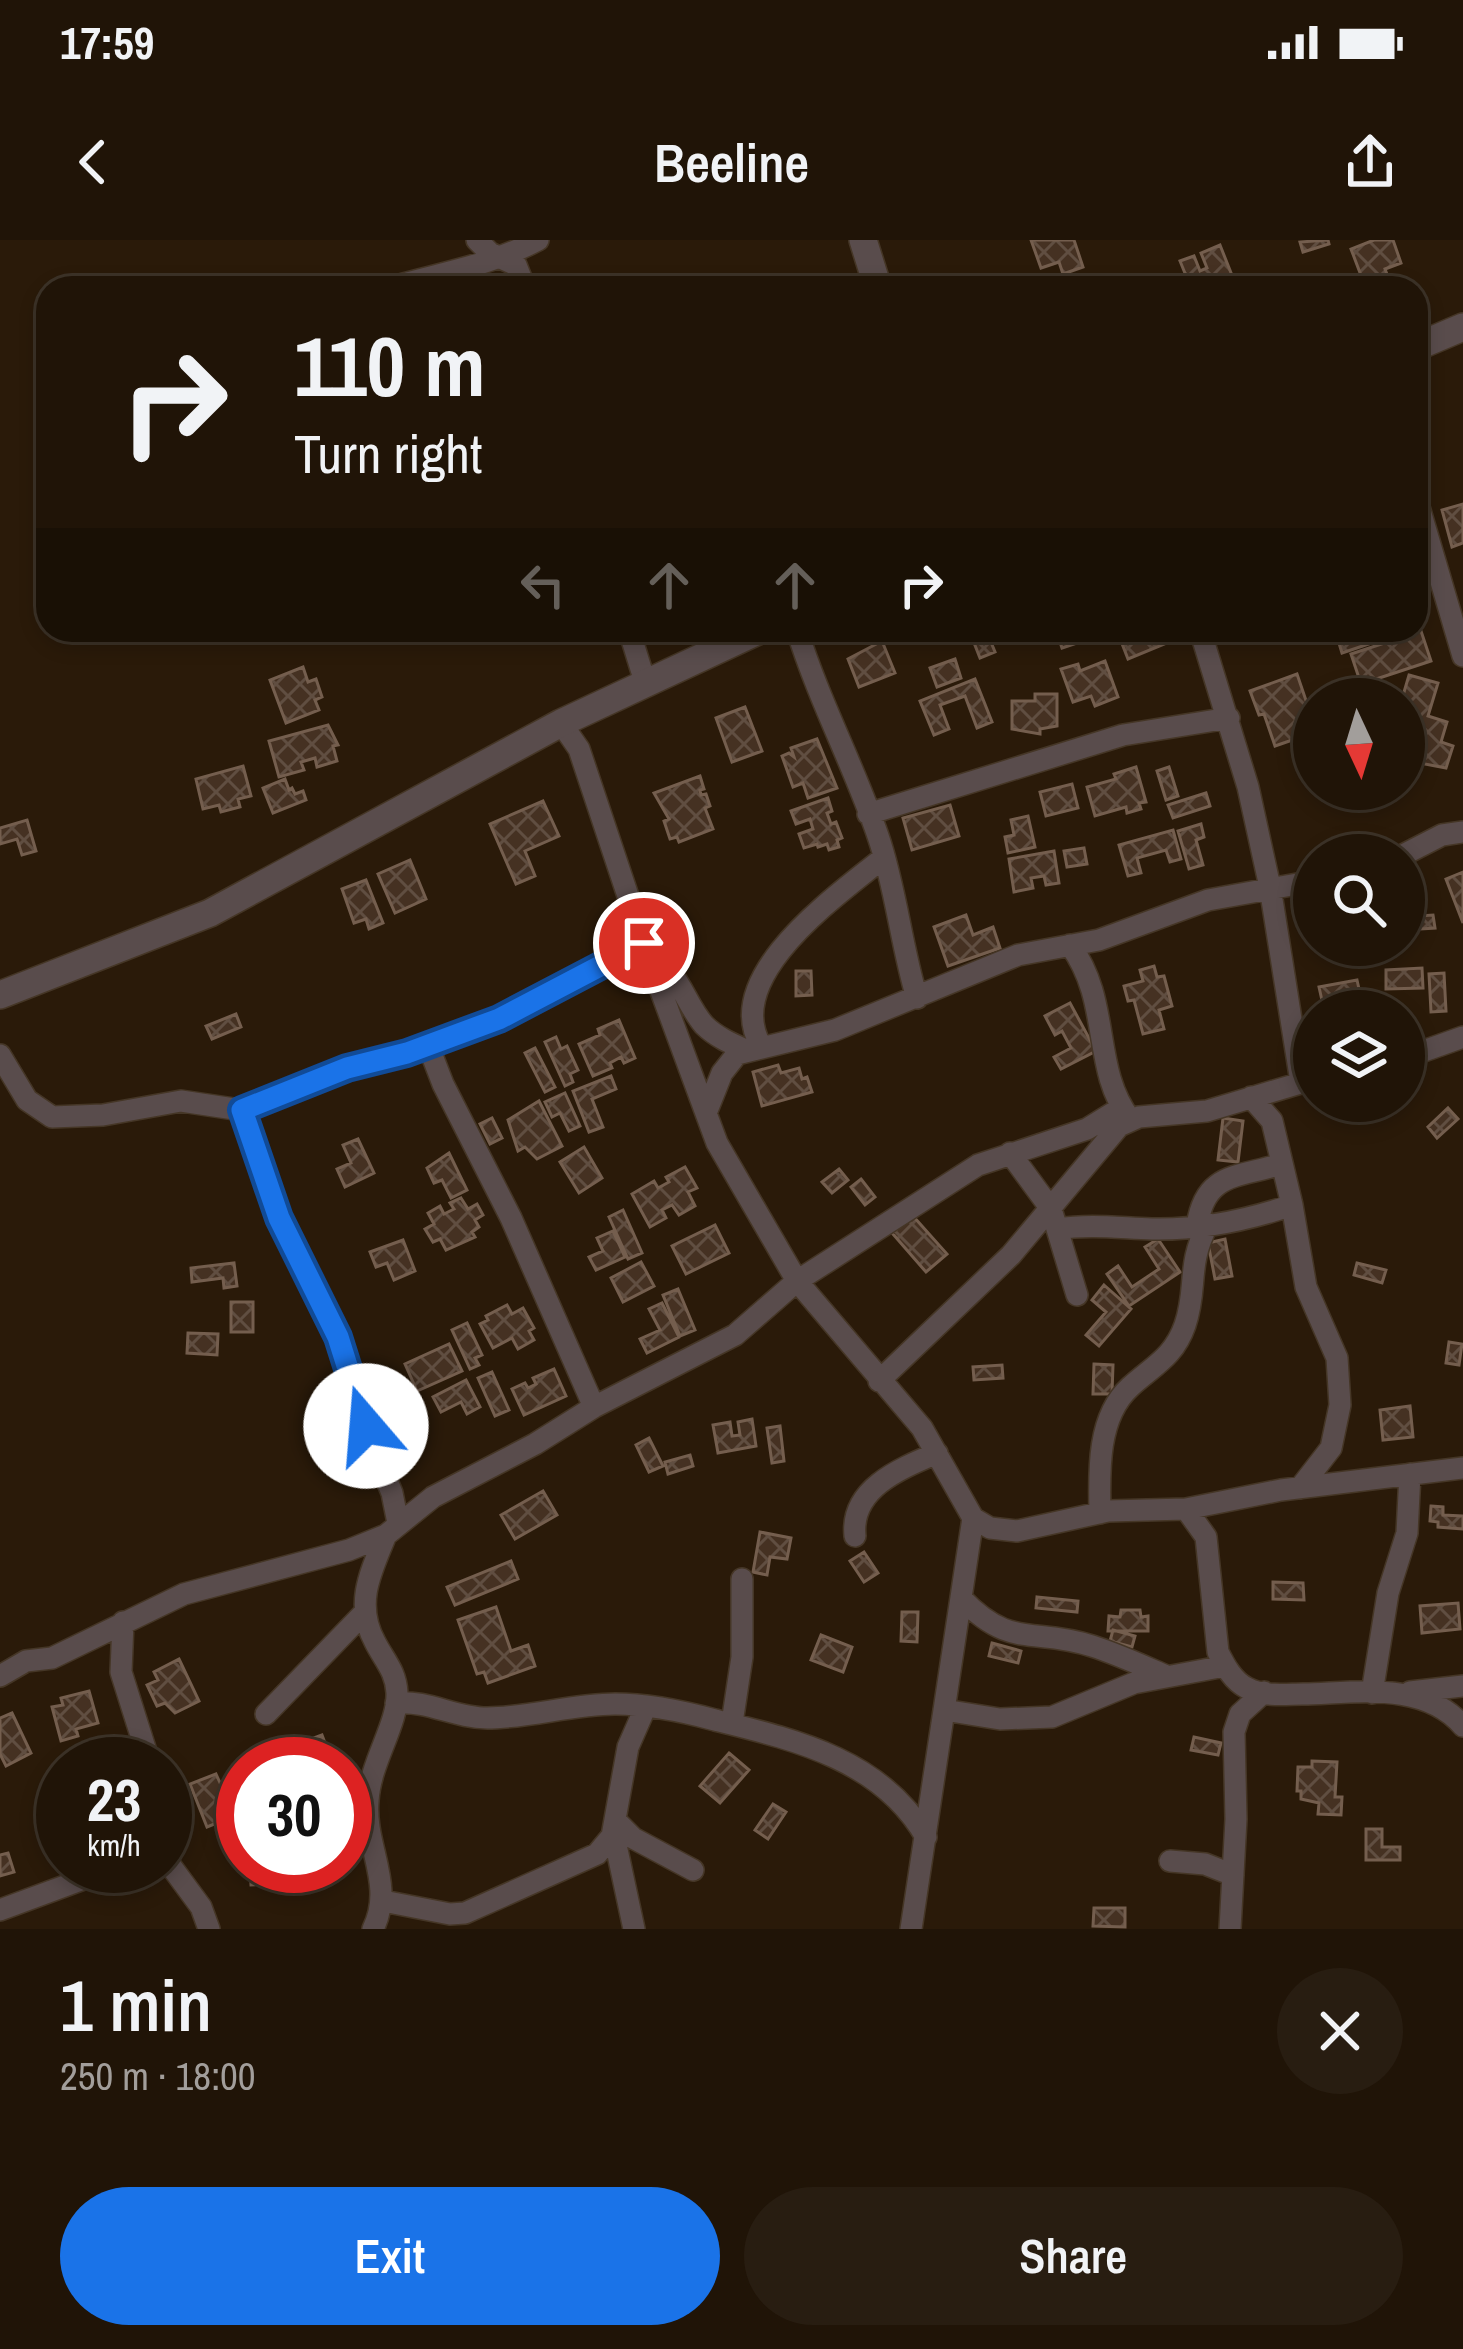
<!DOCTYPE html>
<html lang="en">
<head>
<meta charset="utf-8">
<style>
  :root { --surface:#201407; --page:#281d11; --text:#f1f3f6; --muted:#a29e9b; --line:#3d3328; --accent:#1a73e8 }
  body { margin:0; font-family:"Archivo Narrow",sans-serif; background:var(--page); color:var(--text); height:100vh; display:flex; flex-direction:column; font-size:45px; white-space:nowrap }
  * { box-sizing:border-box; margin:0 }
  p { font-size:39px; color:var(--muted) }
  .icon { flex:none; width:66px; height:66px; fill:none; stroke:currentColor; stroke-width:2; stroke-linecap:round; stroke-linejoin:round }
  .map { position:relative; height:1689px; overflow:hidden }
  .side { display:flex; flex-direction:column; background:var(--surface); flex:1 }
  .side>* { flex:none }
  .hud { position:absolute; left:36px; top:36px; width:1392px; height:366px; border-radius:36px; box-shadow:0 6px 18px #0003,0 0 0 3px var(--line); background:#201407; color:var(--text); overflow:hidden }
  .needle { width:78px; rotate:176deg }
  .fabs { position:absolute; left:1293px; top:438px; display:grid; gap:24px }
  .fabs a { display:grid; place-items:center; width:132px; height:132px; border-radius:50%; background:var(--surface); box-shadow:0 6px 18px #0003,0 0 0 3px var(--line); font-size:60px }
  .speed { position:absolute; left:36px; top:1497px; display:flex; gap:24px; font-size:60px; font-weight:700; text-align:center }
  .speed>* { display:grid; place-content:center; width:156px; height:156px; border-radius:50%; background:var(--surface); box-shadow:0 6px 18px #0003,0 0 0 3px var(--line); line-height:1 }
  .speed small { font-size:30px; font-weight:400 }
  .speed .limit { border:18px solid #d22; background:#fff; color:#111 }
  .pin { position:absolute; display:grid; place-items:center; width:102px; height:102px; color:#fff; margin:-51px; border:6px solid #fff; border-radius:50%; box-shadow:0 3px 12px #0007 }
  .me { position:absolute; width:132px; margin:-66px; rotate:342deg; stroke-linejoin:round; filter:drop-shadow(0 0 9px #0008) }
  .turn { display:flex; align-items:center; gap:42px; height:252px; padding:0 60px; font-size:54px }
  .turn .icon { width:156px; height:156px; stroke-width:2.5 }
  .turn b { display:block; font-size:84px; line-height:102px }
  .lanes { display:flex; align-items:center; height:114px; padding:0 60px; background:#0003; justify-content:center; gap:60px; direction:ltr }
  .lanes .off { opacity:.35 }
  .round { display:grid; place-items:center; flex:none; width:126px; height:126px; border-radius:63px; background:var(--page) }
  .summary { display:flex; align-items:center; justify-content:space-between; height:204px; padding:0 60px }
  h1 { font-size:72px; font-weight:600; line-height:90px }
  .button { display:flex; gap:24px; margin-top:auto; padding:24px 60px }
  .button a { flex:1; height:138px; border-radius:72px; background:var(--accent); color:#fff; font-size:48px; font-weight:600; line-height:138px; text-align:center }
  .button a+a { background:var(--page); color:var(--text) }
  .status { display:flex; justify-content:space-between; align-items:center; height:84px; padding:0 60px; background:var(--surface); direction:ltr }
  .status svg { height:33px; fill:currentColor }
  header { display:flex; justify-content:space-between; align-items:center; height:156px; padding:0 60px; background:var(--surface); font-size:54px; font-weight:600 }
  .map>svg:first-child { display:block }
  .building { fill:url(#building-cross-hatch); stroke:#745e4e; stroke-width:3 }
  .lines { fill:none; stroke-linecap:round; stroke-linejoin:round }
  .minor-casing { stroke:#453626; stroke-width:24 }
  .tertiary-casing { stroke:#453626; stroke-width:30 }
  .minor { stroke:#594c4c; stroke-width:21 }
  .tertiary { stroke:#594c4c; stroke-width:27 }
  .route-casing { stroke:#114b97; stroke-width:30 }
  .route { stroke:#1a73e8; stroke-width:21 }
</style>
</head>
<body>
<div class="status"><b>17:59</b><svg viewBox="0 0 49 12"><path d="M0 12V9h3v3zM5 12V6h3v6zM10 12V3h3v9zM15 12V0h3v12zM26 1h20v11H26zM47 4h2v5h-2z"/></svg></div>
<header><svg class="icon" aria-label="back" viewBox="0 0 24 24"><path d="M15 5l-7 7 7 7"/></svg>Beeline<svg class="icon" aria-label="share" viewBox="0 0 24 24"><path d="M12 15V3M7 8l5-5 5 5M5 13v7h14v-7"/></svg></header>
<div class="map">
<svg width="1463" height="1689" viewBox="0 0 1463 1689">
  <defs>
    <pattern id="building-cross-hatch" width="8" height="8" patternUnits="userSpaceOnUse" patternTransform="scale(3)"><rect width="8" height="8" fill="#453122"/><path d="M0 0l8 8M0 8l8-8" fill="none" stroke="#604e41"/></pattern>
  </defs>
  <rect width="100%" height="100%" fill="#2a1a09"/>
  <path class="building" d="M 1031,0 L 1074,0 L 1083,27 L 1063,34 L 1059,22 L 1041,28 Z
    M 1328,0 L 1329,4 L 1303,12 L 1300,2 Z
    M 1374,0 L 1393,0 L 1401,23 L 1385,29 L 1388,37 L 1365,46 L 1351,9 Z
    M 1220,5 L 1233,38 L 1206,48 L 1191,48 L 1180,21 L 1194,16 L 1200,31 L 1207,28 L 1201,13 Z
    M 1124,35 L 1128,48 L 1105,48 L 1103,40 Z
    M 1463,264 L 1463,303 L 1452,307 L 1442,270 Z
    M 969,390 L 986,390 L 995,412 L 980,418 Z
    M 1056,390 L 1100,390 L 1101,395 L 1062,408 Z
    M 1149,390 L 1173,393 L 1165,397 L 1167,403 L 1128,419 L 1121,401 Z
    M 1335,390 L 1354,393 L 1410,390 L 1342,413 Z
    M 1421,391 L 1431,421 L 1361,444 L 1351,414 Z
    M 882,401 L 895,433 L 859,447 L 848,419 Z
    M 955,419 L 961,438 L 937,447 L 930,428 Z
    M 1105,421 L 1118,457 L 1095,466 L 1091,456 L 1073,462 L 1061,429 L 1078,424 L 1080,431 Z
    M 303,427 L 308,442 L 316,439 L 322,457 L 315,460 L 319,470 L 286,483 L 270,440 Z
    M 1297,434 L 1314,484 L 1295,490 L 1298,498 L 1275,506 L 1264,474 L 1259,475 L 1250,451 Z
    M 1409,435 L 1438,443 L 1428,476 L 1447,482 L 1441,502 L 1453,506 L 1446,528 L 1404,520 L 1402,459 Z
    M 975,439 L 992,482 L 977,488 L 965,456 L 940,465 L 949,489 L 934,495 L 920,461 Z
    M 1035,454 L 1057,454 L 1057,486 L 1040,489 L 1040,494 L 1012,489 L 1012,461 L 1035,461 Z
    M 745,467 L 762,511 L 732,522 L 716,478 Z
    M 328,485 L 338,505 L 333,506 L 337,521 L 317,527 L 315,518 L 301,522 L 304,530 L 279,537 L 269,501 Z
    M 817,499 L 837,548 L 808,558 L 803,543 L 793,547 L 782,516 L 789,513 L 794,517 L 791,508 Z
    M 243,526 L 251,556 L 238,559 L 240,567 L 221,572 L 219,565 L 203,569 L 196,539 Z
    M 1136,527 L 1146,562 L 1139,563 L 1141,569 L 1127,573 L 1126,567 L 1095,576 L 1087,547 L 1116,539 L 1114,534 Z
    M 1169,527 L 1178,556 L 1166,560 L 1157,531 Z
    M 700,536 L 704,549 L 700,550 L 701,555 L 706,554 L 710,566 L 705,568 L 713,589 L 679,602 L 677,597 L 670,599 L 664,581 L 669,579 L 654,553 Z
    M 285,539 L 289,550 L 292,548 L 295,554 L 303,551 L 306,560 L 273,573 L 263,548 Z
    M 1072,544 L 1078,568 L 1046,576 L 1040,552 Z
    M 1206,553 L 1210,566 L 1173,578 L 1168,565 Z
    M 828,558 L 832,571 L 827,573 L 831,584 L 836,582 L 842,598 L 837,600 L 839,607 L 829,610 L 827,604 L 818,607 L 817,604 L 804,608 L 799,594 L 813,589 L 810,579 L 796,584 L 791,571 Z
    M 543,561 L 559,596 L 525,611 L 535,636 L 516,644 L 490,584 Z
    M 950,565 L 959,596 L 912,610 L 903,578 Z
    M 1028,576 L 1035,607 L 1008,613 L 1005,597 L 1014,595 L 1011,580 Z
    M 27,580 L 36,611 L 22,615 L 17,599 L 0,604 L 0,588 Z
    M 1201,584 L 1204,597 L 1196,600 L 1203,625 L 1189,629 L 1178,591 Z
    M 1173,590 L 1181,619 L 1170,622 L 1166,610 L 1137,618 L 1141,633 L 1128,636 L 1119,605 Z
    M 1084,608 L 1087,624 L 1067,627 L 1064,611 Z
    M 1054,611 L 1059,643 L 1046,645 L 1044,636 L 1031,638 L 1033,648 L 1014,652 L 1009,619 Z
    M 410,620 L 426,659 L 395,673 L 378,634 Z
    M 1463,632 L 1463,683 L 1446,639 Z
    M 366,640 L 383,683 L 369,689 L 366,679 L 354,683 L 342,649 Z
    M 966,675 L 973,695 L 993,687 L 1000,708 L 948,726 L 934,687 Z
    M 1433,675 L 1435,688 L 1405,690 L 1404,677 Z
    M 1154,726 L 1157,737 L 1164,736 L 1172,766 L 1159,770 L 1164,789 L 1143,794 L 1134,760 L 1128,761 L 1124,746 L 1143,741 L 1140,730 Z
    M 1422,728 L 1423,748 L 1386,749 L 1386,730 Z
    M 796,731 L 811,731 L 812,755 L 796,756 Z
    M 1444,733 L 1446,771 L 1431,772 L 1429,734 Z
    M 1357,740 L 1361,758 L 1323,765 L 1319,747 Z
    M 1070,763 L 1096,811 L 1061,829 L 1054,817 L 1071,808 L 1062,791 L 1055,795 L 1045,776 Z
    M 236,774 L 241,787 L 212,799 L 206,786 Z
    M 619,780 L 635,818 L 624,823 L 621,817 L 610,823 L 612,828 L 593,836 L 579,804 L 600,795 L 598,789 Z
    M 556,797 L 561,809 L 567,806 L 578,830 L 570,834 L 573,842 L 565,846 L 545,802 Z
    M 535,808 L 555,847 L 545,852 L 525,813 Z
    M 778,825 L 781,833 L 799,828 L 802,839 L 807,837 L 812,852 L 762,866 L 753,832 Z
    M 611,836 L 616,849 L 592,859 L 603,887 L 589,892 L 573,851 Z
    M 565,853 L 580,886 L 569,891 L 560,873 L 552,877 L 545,862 Z
    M 539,861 L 562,906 L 537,919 L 525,907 L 518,911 L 508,880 Z
    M 1448,868 L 1458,879 L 1437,898 L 1428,887 Z
    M 492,878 L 502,898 L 490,904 L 480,884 Z
    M 1223,878 L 1243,881 L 1238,922 L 1218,920 Z
    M 358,899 L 374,933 L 345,947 L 337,929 L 351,923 L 343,905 Z
    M 584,907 L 602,938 L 579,953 L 560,922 Z
    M 449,913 L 467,950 L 451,958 L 442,940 L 434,943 L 427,928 Z
    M 685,927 L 697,948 L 688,952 L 695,966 L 679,975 L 672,965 L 662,970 L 666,978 L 650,987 L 632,954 L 654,941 L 658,948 L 669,942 L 666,937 Z
    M 839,929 L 848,940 L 832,953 L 822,942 Z
    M 861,939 L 875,957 L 865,965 L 851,947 Z
    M 461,958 L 468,969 L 477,964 L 483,975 L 475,980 L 479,987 L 472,992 L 475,997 L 446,1010 L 440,999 L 433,1002 L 425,989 L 434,984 L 428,973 L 440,966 L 444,974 L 454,969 L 450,963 Z
    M 623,970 L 642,1013 L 628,1019 L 609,977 Z
    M 913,976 L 947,1014 L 926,1032 L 892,993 Z
    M 715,985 L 729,1013 L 686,1034 L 672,1006 Z
    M 613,991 L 625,1017 L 596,1030 L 589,1017 L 603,1011 L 597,998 Z
    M 1158,999 L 1180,1032 L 1129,1066 L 1107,1034 L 1118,1026 L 1132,1047 L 1159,1029 L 1145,1007 Z
    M 1225,999 L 1232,1036 L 1215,1039 L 1208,1003 Z
    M 403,1000 L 415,1031 L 394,1040 L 387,1023 L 376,1027 L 370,1012 Z
    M 641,1022 L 654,1046 L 623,1062 L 611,1038 Z
    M 234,1023 L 237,1046 L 224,1048 L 223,1038 L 192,1042 L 191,1028 Z
    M 1357,1023 L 1386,1030 L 1382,1043 L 1354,1035 Z
    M 1104,1045 L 1131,1069 L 1099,1106 L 1086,1095 L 1106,1072 L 1092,1060 Z
    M 678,1049 L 695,1090 L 680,1096 L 663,1055 Z
    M 231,1062 L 253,1062 L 253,1092 L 231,1092 Z
    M 662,1063 L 679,1097 L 647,1113 L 640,1099 L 660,1090 L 649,1069 Z
    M 507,1065 L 512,1074 L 523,1068 L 534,1088 L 529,1091 L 534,1100 L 518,1109 L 512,1098 L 493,1108 L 480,1084 L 488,1080 L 486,1076 Z
    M 467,1083 L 482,1115 L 475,1118 L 479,1125 L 470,1129 L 452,1090 Z
    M 188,1093 L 218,1094 L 217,1115 L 187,1113 Z
    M 1449,1102 L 1462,1104 L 1459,1125 L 1446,1123 Z
    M 449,1104 L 462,1131 L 417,1151 L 405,1124 Z
    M 1094,1124 L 1113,1125 L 1112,1154 L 1093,1154 Z
    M 1002,1125 L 1003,1138 L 974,1140 L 973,1127 Z
    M 554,1129 L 566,1156 L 524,1175 L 512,1149 L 525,1143 L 528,1148 L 536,1144 L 533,1138 Z
    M 492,1132 L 509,1170 L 495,1176 L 478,1138 Z
    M 466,1140 L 480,1167 L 467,1174 L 461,1162 L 441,1172 L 433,1157 Z
    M 1410,1166 L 1413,1197 L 1383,1200 L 1380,1170 Z
    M 752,1179 L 756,1206 L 718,1213 L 713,1185 L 730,1182 L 732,1196 L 740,1195 L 738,1182 Z
    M 780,1186 L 784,1221 L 772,1223 L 767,1188 Z
    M 649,1198 L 663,1226 L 649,1232 L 636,1205 Z
    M 690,1215 L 693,1226 L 668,1234 L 665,1222 Z
    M 543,1251 L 557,1275 L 515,1299 L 501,1275 Z
    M 1431,1266 L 1443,1267 L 1443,1275 L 1463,1276 L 1463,1289 L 1438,1287 L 1438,1282 L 1430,1281 Z
    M 760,1292 L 791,1298 L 787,1319 L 770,1317 L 767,1335 L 753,1332 Z
    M 864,1312 L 878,1333 L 864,1342 L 850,1321 Z
    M 511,1321 L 518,1339 L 455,1365 L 447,1347 Z
    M 1273,1342 L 1303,1343 L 1304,1360 L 1273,1359 Z
    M 1037,1357 L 1078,1361 L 1077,1372 L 1036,1368 Z
    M 1458,1363 L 1460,1389 L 1422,1393 L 1420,1366 Z
    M 496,1367 L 511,1411 L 528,1405 L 535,1426 L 488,1443 L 484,1432 L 477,1434 L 458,1380 Z
    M 1121,1370 L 1140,1370 L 1141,1377 L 1148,1376 L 1148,1391 L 1108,1391 L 1109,1376 L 1120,1377 Z
    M 902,1372 L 918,1372 L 917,1402 L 901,1401 Z
    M 1113,1390 L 1135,1396 L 1132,1407 L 1110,1401 Z
    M 821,1395 L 852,1407 L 843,1432 L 811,1420 Z
    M 992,1403 L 1021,1411 L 1018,1423 L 989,1416 Z
    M 179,1419 L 199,1461 L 175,1473 L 165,1463 L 157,1466 L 147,1445 L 158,1440 L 154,1432 Z
    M 89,1451 L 98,1483 L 76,1489 L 78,1496 L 61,1501 L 52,1467 L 63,1465 L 61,1458 Z
    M 12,1473 L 31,1513 L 6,1526 L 0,1514 L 0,1478 Z
    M 322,1495 L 333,1524 L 302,1524 L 295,1505 Z
    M 1194,1497 L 1221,1503 L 1218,1515 L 1191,1510 Z
    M 104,1507 L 113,1524 L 83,1524 L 93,1519 L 90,1514 Z
    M 729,1513 L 749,1530 L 720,1563 L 700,1546 Z
    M 1312,1521 L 1337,1522 L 1335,1557 L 1342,1557 L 1341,1575 L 1318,1574 L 1319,1563 L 1301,1559 L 1301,1551 L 1297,1551 L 1298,1527 L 1312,1527 Z
    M 216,1534 L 221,1545 L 227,1543 L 236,1565 L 228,1568 L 232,1577 L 207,1587 L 190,1544 Z
    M 773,1564 L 786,1572 L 768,1599 L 755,1590 Z
    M 1366,1589 L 1382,1589 L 1382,1607 L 1400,1607 L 1400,1620 L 1366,1620 Z
    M 8,1613 L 14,1632 L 0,1636 L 0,1615 Z
    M 250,1626 L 267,1626 L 268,1644 L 251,1645 Z
    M 1094,1668 L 1125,1668 L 1125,1687 L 1093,1686 Z"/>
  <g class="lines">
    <g class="minor-casing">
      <path id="minor" d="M 477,0 L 490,13 L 516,25 L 525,48
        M 389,48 C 440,33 489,26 538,0
        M 1416,257 L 1463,416
        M 629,390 L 645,442
        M 797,390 C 819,461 854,526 878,596 C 896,648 901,705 917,758
        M 1200,390 L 1248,547 L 1270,647 L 1301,842
        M 561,483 L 579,509 L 648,716 L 717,903 L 797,1041 L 922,1188 L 973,1278 L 990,1288 L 1017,1291 L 1108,1271 L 1186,1269 L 1206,1297 L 1218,1412 C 1225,1426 1233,1441 1247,1448 C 1263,1457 1286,1454 1303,1454 C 1357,1453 1424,1441 1463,1486
        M 868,574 L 1123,495 L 1229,478
        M 1403,615 L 1442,595 L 1463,592
        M 1070,705 C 1112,762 1091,828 1130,879
        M 648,716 C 680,729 683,761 704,785 C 716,797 732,804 748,811
        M 428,805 L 443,844 L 511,978 L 594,1167
        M 761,806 C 720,736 838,655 883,618
        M 0,815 L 27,860 L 52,877 L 103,875 L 181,861 L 241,870 L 347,828 L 407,813 L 499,779 L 644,703
        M 1404,818 L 1463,797
        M 1251,857 L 1272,881 L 1292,965 L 1306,1047 L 1337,1118 L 1340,1165 L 1331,1208 L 1300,1248
        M 241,870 L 279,978 L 340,1102 L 360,1174 L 392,1253 L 398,1283
        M 706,873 L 722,833 L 737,814 L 835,790 L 1018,715 L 1099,700 L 1208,660 L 1314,641
        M 1010,913 L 1051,969 L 1077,1055
        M 1197,986 C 1205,932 1237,938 1281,924
        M 1057,989 C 1090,984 1119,988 1152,989 C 1199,990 1248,980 1292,965
        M 879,1141 L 1011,1015 L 1119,886 L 1139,877 L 1207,871 L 1314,839
        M 1186,1269 L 1281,1250 L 1463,1228
        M 1100,1273 C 1099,1232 1097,1177 1130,1147 C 1153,1126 1174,1117 1185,1085 C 1198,1047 1186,1026 1208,984
        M 855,1296 C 850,1249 899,1229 937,1213
        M 961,1358 C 1011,1410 1033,1387 1092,1406 C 1117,1414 1141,1425 1164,1435
        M 123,1382 L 121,1432 L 150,1524
        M 0,1436 L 26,1421 L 52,1418 L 184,1354 L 349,1310 L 386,1295 L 433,1257 L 535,1204 L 594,1167 L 735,1095 L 797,1041 L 978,925 L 1087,889 L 1121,868
        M 1410,1452 L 1463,1446
        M 1372,1453 L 1388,1353 L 1407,1293 L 1410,1234
        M 396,1463 C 428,1460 455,1478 487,1478 C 529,1478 572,1464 615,1464 C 650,1464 682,1471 715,1480 C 796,1500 882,1520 926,1597
        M 944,1470 L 1000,1479 L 1052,1477 L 1134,1443 L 1225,1426
        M 266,1474 L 364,1373
        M 732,1483 L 742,1417 L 742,1339
        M 616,1581 L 633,1598 L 693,1630
        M 613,1591 L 634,1689
        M 165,1618 L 201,1667 L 209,1689
        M 1170,1621 L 1205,1624 L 1233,1635
        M 383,1661 L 450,1674 L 465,1673 L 597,1614 L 612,1596 L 628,1507 L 646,1466
        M 0,1670 L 81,1640 L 107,1626
        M 373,1689 C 395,1644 364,1607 368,1561 C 370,1522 398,1485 397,1453 C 396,1431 384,1420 375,1402 C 354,1364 371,1331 386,1295
        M 911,1689 L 973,1278
        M 1230,1689 L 1236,1579 L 1234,1492 L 1240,1474 L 1264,1452"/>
    </g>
    <g class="tertiary-casing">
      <path id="tertiary" d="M 863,0 L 878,48
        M 1416,107 L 1463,87
        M 0,755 L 210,673 L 561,483 L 760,390"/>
    </g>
    <use href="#minor" class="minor"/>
    <use href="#tertiary" class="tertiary"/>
  </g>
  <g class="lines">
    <g class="route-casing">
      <path id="route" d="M 366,1186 L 338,1097 L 279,978 L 242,870 L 347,828 L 407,813 L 499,779 L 644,703"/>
    </g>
    <use href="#route" class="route"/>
  </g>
</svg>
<div class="fabs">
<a><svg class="needle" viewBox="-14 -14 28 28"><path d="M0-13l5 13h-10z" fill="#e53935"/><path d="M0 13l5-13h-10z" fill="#a29e9b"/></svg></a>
<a><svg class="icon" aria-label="search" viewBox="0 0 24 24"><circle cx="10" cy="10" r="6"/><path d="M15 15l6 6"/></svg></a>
<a><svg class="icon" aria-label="layers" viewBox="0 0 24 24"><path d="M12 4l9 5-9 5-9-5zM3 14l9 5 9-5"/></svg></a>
</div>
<div class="speed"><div>23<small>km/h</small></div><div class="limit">30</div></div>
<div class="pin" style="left:644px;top:703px;background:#d93025"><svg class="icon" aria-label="arrive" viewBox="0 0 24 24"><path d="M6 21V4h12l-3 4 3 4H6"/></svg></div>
<svg class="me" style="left:366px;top:1186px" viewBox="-20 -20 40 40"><circle r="19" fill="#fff"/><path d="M0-13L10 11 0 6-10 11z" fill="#1a73e8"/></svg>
<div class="hud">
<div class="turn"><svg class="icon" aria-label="right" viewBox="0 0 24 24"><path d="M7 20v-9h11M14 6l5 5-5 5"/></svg><div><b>110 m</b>Turn right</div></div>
<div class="lanes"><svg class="icon off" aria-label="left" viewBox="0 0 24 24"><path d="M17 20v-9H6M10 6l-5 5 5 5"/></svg><svg class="icon off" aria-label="ahead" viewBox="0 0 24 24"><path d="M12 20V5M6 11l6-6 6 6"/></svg><svg class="icon off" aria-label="ahead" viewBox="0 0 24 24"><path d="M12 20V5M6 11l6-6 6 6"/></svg><svg class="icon" aria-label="right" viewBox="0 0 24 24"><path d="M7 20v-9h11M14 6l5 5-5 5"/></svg></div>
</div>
</div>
<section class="side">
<div class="summary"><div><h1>1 min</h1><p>250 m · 18:00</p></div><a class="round"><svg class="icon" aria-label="close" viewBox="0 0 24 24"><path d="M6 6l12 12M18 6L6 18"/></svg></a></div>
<div class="button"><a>Exit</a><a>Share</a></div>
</section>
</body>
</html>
